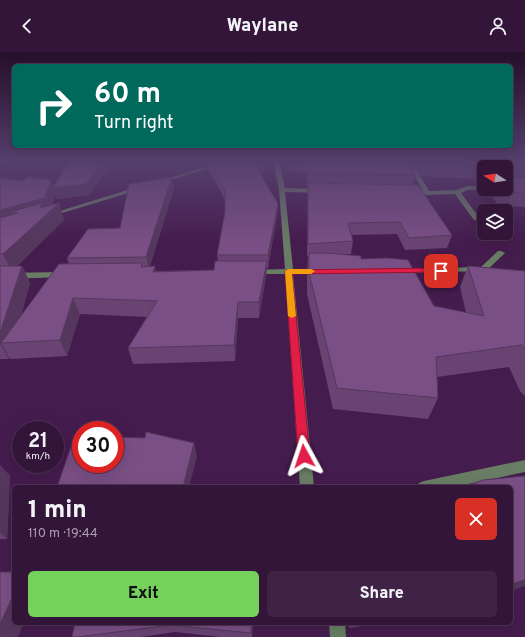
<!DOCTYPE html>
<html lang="en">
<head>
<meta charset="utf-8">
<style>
  :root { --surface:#34153a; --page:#3f2245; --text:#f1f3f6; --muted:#a99faf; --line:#4e3454; --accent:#74d25c }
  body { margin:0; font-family:Overpass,sans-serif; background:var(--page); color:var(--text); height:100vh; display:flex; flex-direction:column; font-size:15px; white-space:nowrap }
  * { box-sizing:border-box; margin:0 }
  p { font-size:13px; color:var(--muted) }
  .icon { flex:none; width:22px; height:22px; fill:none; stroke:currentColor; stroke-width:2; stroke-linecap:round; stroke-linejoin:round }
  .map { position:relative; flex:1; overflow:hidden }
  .sheet { position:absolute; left:12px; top:433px; width:501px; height:140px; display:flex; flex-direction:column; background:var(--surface); border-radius:6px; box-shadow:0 4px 16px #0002,0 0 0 1px var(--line) }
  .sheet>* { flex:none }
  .top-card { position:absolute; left:12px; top:12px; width:501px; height:84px; border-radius:6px; box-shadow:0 4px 16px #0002,0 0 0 1px var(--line); background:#00695c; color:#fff; overflow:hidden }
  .needle { width:26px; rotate:282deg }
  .tools { position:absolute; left:477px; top:108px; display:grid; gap:8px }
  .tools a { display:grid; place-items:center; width:36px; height:36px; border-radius:6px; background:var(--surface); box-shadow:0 4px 16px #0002,0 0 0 1px var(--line); font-size:20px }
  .speed { position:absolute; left:12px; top:369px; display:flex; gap:8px; font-size:20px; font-weight:700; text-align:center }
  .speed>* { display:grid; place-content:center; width:52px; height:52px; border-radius:50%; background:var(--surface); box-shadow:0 4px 16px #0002,0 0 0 1px var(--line); line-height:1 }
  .speed small { font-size:10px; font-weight:400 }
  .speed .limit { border:6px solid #d22; background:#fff; color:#111 }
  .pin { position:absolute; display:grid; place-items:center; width:34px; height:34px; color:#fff; margin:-17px; border-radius:8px; box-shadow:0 2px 6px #0006 }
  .me { position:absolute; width:44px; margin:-22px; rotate:355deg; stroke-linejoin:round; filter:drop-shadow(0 0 3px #0008) }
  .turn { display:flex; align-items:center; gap:14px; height:84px; padding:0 16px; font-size:18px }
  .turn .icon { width:52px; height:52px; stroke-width:2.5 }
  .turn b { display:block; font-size:28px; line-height:34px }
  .round { display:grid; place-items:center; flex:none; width:42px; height:42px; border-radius:6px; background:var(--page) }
  .headline { display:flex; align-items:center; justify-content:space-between; height:68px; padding:0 16px }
  h1 { font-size:24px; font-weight:800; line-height:30px }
  .action { display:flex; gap:8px; margin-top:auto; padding:8px 16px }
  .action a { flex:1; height:46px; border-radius:6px; background:var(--accent); color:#111; font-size:16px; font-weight:800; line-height:46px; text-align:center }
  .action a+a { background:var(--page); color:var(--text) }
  header { display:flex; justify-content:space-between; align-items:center; height:52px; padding:0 16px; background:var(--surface); font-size:18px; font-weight:800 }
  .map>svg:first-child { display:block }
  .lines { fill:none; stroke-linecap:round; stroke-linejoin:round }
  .minor { fill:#697d64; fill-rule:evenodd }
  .wall { fill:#694472 }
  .shaded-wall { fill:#55375d }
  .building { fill:#7a4f85; stroke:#55375d }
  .route { fill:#e11d48; stroke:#92132f }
  .slow { fill:#f59e0b }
</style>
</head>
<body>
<header><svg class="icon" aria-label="back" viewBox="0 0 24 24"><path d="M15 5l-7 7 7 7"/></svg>Waylane<svg class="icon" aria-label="person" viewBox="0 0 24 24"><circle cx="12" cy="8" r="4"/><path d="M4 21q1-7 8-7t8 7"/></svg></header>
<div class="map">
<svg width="525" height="585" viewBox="0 0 525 585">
  <rect width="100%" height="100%" fill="#451c4e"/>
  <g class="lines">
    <path class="minor" d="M 225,109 L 233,109 L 161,131 L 156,130 Z
      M 273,109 L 279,109 L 285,136 L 320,137 L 323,139 L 320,141 L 285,140 L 293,217 L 320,217 L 324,219 L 320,221 L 293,222 L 314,435 L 300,435 L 285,222 L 254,222 L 250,220 L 254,218 L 285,217 L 279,138 Z
      M 414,116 L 417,118 L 429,139 L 456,138 L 467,134 L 484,134 L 484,137 L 486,137 L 468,138 L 461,141 L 480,167 L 478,168 L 474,168 L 455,142 L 427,143 L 408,141 L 407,140 L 410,138 L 423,139 L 411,118 Z
      M 140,134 L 143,136 L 142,137 L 52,164 L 47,163 Z
      M 498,199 L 501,199 L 505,201 L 486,219 L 483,219 L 402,221 L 398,219 L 402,217 L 481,215 Z
      M 64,220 L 68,223 L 67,225 L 0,227 L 0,221 Z
      M 525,408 L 525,420 L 454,435 L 417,435 L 419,431 L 424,429 Z
      M 329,571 L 345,571 L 346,585 L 330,585 Z"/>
  </g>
  <path class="wall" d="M 69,109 L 114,109 L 89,143 L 57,147 L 55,142 L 52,153 L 59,151 L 64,168 L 17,214 L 22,214 L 30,231 L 21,263 L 69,212 L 67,206 L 120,176 L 172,125 L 174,136 L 150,214 L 156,219 L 214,218 L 218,209 L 217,203 L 225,160 L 225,148 L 209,118 L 209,112 L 206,113 L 204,109 L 265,109 L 265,117 L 257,117 L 277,164 L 268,216 L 267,216 L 266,224 L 259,266 L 238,266 L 235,309 L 133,312 L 128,296 L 147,265 L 80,262 L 67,304 L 11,307 L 9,305 L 9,307 L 0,307 L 0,126 L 23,129 L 51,128 L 53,135 Z
    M 288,109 L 525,109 L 525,124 L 523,123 L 522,125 L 525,125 L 525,155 L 499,154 L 487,138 L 487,137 L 506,137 L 506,115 L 484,115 L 484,133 L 482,132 L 478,127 L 422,124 L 415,115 L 413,121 L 415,123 L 412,133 L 452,183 L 447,196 L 405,198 L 397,182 L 351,183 L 353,189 L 351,202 L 341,202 L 361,207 L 434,254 L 466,261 L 460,235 L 468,214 L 525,219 L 525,344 L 520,339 L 509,315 L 437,325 L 438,346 L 428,367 L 333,357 L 307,242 L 307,222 L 308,204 L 307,204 L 308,135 L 307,135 L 307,121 L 287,119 Z
    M 0,413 L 10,424 L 7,487 L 0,487 Z
    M 75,571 L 253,571 L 252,585 L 221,585 L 175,580 L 140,585 L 72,585 Z
    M 349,571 L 381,571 L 349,576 Z"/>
  <path class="shaded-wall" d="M 104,109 L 114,109 L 89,143 L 57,147 L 55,142 L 51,159 L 59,151 L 64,168 L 11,219 L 3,202 L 44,165 L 43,162 L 21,168 L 18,161 L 10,160 L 15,170 L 4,173 L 0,165 L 0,158 L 45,146 L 51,128 L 54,136 L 86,132 Z
    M 206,109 L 208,109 L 209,112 L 206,113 Z
    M 172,125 L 174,136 L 149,217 L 146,205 Z
    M 278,152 L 277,164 L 268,216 L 268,203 Z
    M 267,209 L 266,224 L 259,266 L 259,250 Z
    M 22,214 L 30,231 L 13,290 L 1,291 L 9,305 L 9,307 L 0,292 L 0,281 Z
    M 155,214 L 158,230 L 153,220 Z
    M 73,246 L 80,262 L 67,304 L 60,288 Z
    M 238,250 L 238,266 L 235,309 L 234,293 Z
    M 194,391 L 197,404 L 189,435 L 183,435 Z
    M 0,413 L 10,424 L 7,487 L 0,481 Z
    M 525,528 L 525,534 L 511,539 L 511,532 Z
    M 14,542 L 14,571 L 24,571 L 18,585 L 0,585 L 0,572 Z
    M 252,571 L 253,571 L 252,585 L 251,581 Z"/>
  <path class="building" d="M 69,109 L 104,109 L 86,132 L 53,136 Z
    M 209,109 L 253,109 L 278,152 L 268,203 L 217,203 L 225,160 L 225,138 Z
    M 308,109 L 415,109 L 416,110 L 405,109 L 415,123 L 308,121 Z
    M 424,109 L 525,109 L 525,110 L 518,110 L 525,118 L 512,119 L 508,123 L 512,125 L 525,125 L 525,140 L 505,140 L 503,137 L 506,137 L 506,115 L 484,115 L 483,114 L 426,110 Z
    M 28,125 L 51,128 L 45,146 L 0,158 L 0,126 L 23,129 Z
    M 172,125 L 146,205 L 67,206 L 88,177 L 120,176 L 129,132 Z
    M 308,131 L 418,133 L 452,183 L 409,186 L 400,170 L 348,171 L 353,189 L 308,192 Z
    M 42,151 L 40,156 L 59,151 L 3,202 L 0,202 L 0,166 L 18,161 L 10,160 Z
    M 309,201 L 328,201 L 361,204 L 361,207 L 387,206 L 408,208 L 434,254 L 484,264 L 468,214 L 525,219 L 525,298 L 522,293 L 436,305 L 438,346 L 337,336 L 309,221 Z
    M 215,209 L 267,209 L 259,250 L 238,250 L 234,293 L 128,296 L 157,249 L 73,246 L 60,288 L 1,291 L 59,212 L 142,211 L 141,215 L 155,214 L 153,220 L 214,218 Z
    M 0,214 L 22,214 L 0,281 Z
    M 146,380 L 194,391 L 183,435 L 57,435 L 75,383 L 81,384 L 81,412 L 115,412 L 115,385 L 145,386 Z
    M 525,424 L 525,528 L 511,532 L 511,435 L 464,435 L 483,428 Z
    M 0,520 L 14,520 L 14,542 L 0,572 Z
    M 75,571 L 252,571 L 251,581 L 171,573 L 77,585 L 72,585 Z"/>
  <linearGradient id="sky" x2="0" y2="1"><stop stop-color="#260f2b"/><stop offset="0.57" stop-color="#56406e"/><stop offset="1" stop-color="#56406e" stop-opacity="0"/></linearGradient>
  <rect width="525" height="191" fill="url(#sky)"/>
  <path class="route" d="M 441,216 L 445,219 L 444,220 L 292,222 L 310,404 L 308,407 L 304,409 L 300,407 L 298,404 L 285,219 L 286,218 Z"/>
  <path class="slow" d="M 288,217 L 311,217 L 315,219 L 311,222 L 292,222 L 296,264 L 292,266 L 288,264 L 285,219 Z"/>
</svg>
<div class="tools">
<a><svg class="needle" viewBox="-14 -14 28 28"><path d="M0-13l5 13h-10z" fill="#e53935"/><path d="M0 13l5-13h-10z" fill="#a99faf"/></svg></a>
<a><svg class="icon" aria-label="layers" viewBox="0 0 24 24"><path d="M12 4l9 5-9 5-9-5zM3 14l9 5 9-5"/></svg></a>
</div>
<div class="speed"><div>21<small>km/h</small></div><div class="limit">30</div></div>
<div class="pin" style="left:441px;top:219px;background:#d93025"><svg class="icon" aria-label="arrive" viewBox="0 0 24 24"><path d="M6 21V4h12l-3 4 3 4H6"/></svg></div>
<svg class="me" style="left:304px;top:404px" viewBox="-20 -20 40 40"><path d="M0-17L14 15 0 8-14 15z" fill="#e11d48" stroke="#fff" stroke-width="4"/></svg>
<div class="top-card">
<div class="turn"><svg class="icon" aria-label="right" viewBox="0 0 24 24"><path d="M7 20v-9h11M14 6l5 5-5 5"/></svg><div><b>60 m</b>Turn right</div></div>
</div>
<section class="sheet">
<div class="headline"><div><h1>1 min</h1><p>110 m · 19:44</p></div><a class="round" style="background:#d93025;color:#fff"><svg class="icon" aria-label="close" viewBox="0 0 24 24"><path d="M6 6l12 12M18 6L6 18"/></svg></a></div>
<div class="action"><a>Exit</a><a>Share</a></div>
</section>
</div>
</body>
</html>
